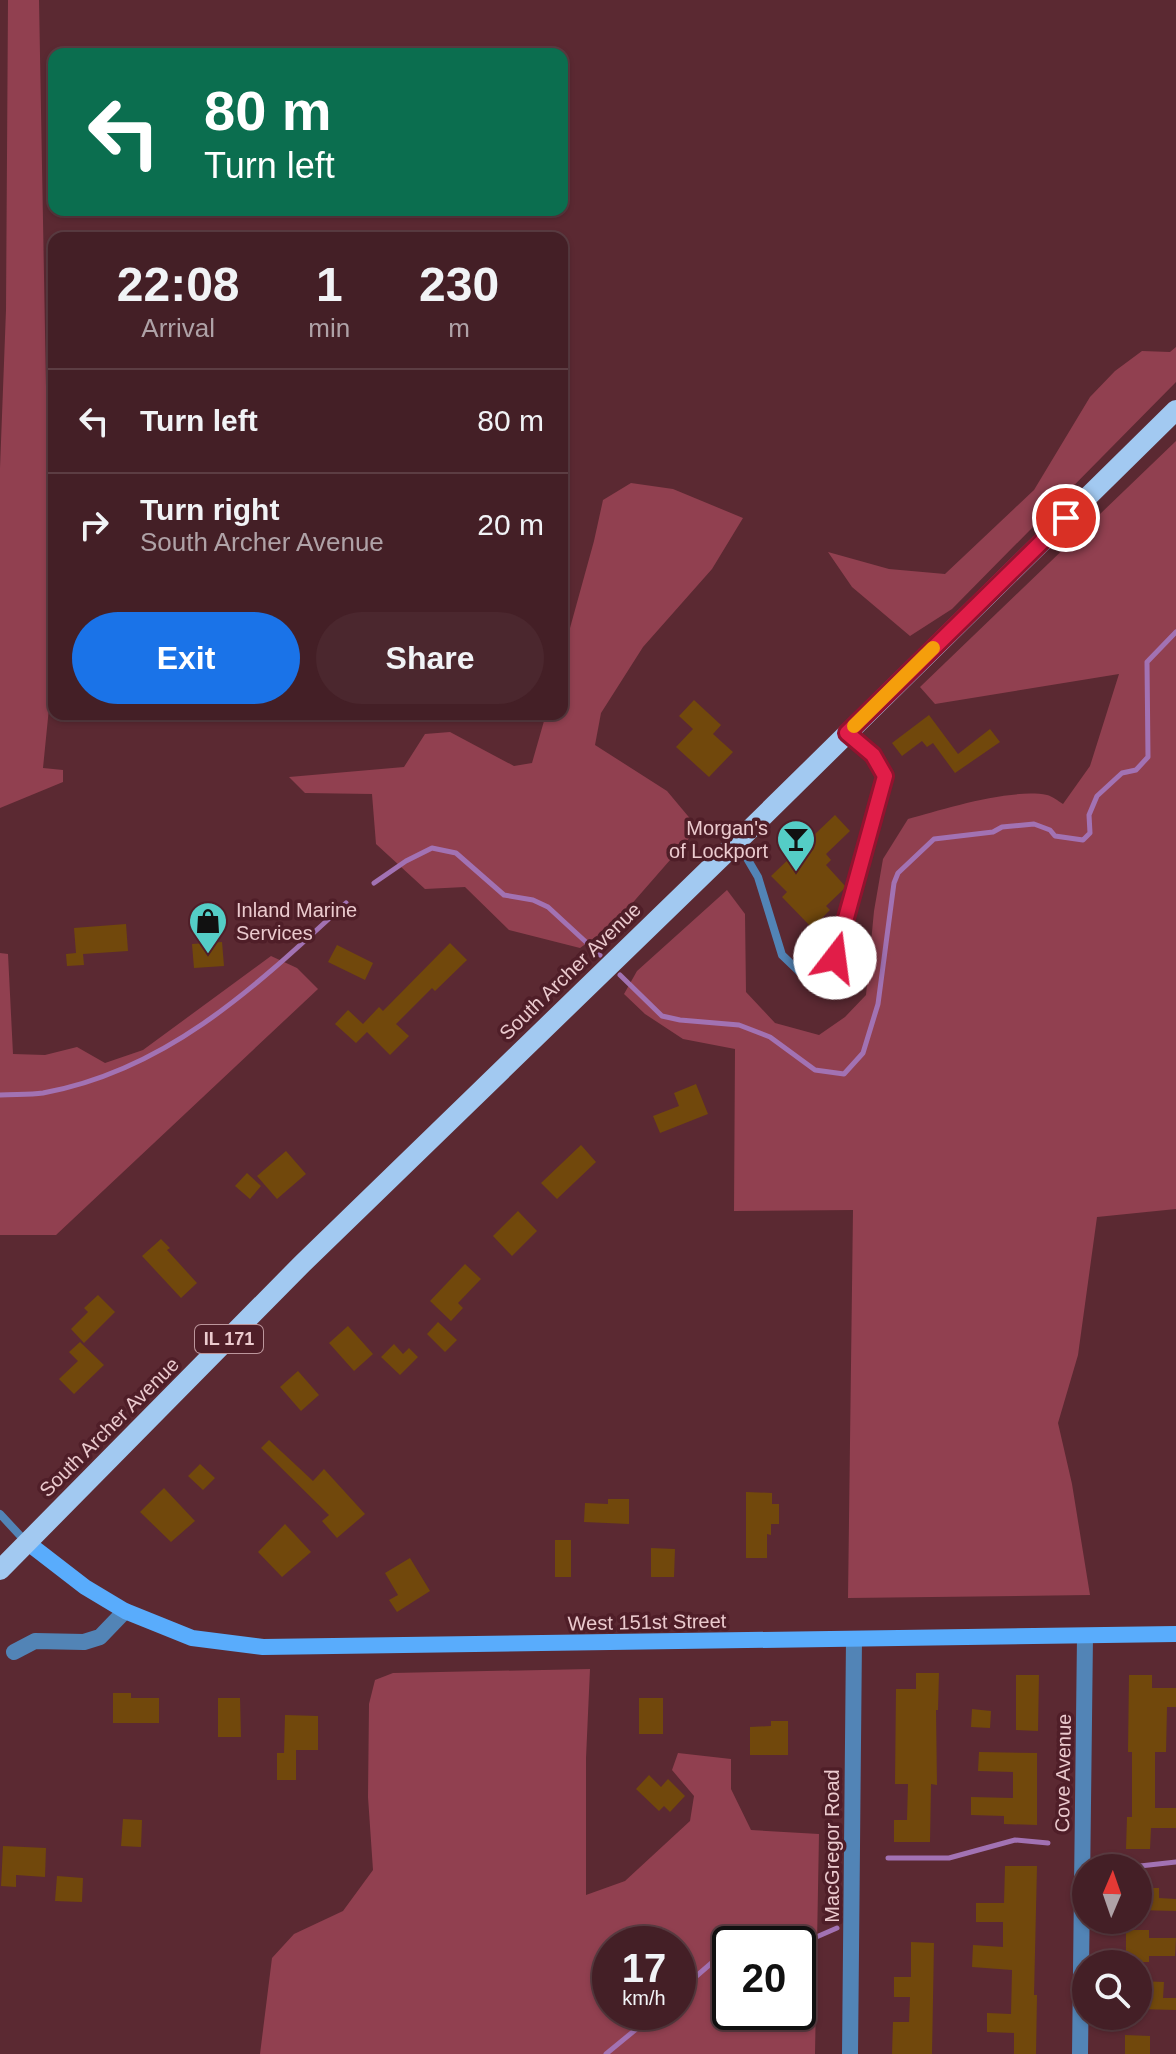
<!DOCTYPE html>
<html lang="en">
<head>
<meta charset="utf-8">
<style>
  :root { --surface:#441f26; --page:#4b272e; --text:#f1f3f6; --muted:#afa2a7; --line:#5c3d43; --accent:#1a73e8 }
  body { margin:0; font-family:Arial,sans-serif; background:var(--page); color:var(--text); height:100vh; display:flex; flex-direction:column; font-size:30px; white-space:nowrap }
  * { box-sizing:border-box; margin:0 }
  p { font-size:26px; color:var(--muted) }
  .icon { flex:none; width:44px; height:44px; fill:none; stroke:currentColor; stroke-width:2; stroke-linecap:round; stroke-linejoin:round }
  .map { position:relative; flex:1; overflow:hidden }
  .panel { position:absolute; left:48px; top:232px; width:520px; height:488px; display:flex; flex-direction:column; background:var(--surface); border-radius:16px; box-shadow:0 2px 6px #0004,0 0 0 2px var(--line) }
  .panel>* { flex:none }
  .banner { position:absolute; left:48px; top:48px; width:520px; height:168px; border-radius:16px; box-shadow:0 2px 6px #0004,0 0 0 2px var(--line); background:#0b6e4f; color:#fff; overflow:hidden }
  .needle { width:52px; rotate:2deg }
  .fabs { position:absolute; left:1072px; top:1854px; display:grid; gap:16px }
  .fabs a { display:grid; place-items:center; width:80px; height:80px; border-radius:50%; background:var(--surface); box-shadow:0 2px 6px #0004,0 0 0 2px var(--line); font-size:40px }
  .speed { position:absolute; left:592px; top:1926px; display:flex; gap:16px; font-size:40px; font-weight:700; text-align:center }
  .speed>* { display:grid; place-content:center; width:104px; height:104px; border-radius:50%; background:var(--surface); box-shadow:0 2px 6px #0004,0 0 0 2px var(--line); line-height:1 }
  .speed small { font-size:20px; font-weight:400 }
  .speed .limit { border:4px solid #111; border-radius:12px; background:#fff; color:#111 }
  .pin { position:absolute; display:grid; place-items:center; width:68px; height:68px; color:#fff; margin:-34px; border:4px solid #fff; border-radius:50%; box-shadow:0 2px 8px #0007 }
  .me { position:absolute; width:88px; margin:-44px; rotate:15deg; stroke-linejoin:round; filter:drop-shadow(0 0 6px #0008) }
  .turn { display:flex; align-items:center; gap:28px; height:168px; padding:0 24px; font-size:36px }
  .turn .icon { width:104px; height:104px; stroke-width:2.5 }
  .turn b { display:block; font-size:56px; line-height:68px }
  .eta { display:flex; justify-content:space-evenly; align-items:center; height:136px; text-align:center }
  .eta b { font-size:48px; font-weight:700; line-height:56px }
  .cta { display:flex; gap:16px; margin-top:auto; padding:16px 24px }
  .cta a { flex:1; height:92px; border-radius:48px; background:var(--accent); color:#fff; font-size:32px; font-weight:700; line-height:92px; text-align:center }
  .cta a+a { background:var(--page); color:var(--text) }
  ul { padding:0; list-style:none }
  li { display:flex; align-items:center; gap:24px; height:104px; padding:0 24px; border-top:2px solid var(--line) }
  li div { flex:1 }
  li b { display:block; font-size:30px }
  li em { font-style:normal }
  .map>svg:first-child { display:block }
  .green { fill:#914050; fill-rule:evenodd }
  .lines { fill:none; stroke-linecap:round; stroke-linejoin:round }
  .stream { stroke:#a272b3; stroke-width:5 }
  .building { fill:#71480c }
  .lane { stroke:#5284b6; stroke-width:8 }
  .street { stroke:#5284b6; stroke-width:16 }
  .secondary { stroke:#59acfc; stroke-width:16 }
  .primary { stroke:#a2c9f1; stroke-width:20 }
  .route-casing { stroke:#92132f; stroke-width:20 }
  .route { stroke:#e11d48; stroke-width:14 }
  .slow { stroke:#f59e0b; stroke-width:14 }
  .labels { text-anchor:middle; stroke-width:7; stroke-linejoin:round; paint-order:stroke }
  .shield { fill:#4f1e28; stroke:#bc969c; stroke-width:2 }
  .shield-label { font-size:18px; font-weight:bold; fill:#ebcace }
  .poi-label { font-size:20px; fill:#ebcace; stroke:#4f1e28; text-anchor:end }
  .street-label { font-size:20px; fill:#ebcace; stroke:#4f1e28 }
</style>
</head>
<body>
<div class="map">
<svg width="1176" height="2054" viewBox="0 0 1176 2054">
  <rect width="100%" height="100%" fill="#5b2932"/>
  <path class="green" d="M 8,0 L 39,0 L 46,386 L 54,401 L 54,658 L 43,768 L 63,770 L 63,782 L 0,808 L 0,468 L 6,310 Z
    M 1176,347 L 1176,382 L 952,609 L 910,636 L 852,587 L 828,552 L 889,569 L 945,574 L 1034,490 L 1090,397 L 1115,371 L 1142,351 L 1170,352 Z
    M 1176,441 L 1176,1209 L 1097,1217 L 1078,1355 L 1058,1423 L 1072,1484 L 1090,1595 L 848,1598 L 853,1210 L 734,1211 L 735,1049 L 683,1039 L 645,1014 L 624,994 L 637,971 L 727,890 L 745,914 L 746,992 L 775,1023 L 819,1035 L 845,1017 L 866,995 L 874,911 L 883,859 L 908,819 C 943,809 1011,788 1047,795 C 1052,796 1058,801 1063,804 L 1090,766 L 1119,674 L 935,704 L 920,687 Z
    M 631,483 L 673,489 L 743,518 L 712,569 L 643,647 L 601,713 L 595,745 L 667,791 L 698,828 L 615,923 L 580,948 L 509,930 L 465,887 L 425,889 L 376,844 L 372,794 L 305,793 L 289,777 L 404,767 L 425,734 L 450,732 L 514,766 L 532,763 L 546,714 L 562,714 L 562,657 L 594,541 L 603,500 Z
    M 0,953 L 8,954 L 13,1054 L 45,1055 L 77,1047 L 105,1063 L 143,1050 L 271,956 L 297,968 L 318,989 L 56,1235 L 0,1235 Z
    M 590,1669 L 586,1758 L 586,1895 L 625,1881 L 690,1821 L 694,1796 L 672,1770 L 678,1753 L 731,1759 L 731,1789 L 751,1830 L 819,1834 L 815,2054 L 260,2054 L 272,1958 L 294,1934 L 343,1911 L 373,1870 L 368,1797 L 369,1704 L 375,1680 L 393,1673 ZM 610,1944 L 678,1944 L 678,2012 L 610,2012 ZM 730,1944 L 798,1944 L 798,2012 L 730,2012 Z"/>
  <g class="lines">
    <path class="stream" d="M 374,883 L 406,861 L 432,848 L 456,853 L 504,895 L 533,900 L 548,907 L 600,955
      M 620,975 L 662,1016 L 680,1020 L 739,1025 L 770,1037 L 815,1070 L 844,1074 L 863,1053 L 878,1004 L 894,883 L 898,873 L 934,839 L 993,832 L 1002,827 L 1034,824 L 1050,830 L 1055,836 L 1083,840 L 1090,833 L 1089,815 L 1097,796 L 1122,773 L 1136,770 L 1148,757 L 1147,662 L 1176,632
      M 0,1095 C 14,1094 29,1095 43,1093 C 168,1070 256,986 346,903
      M 888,1858 L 949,1858 L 1015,1840 L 1048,1843
      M 1122,1868 L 1176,1862
      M 798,1945 L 837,1928
      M 678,1992 L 715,1960 L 730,1958
      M 606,2054 L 657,2012"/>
  </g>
  <path class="building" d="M 694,700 L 721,725 L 713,734 L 733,752 L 709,777 L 676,747 L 693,729 L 679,716 Z
    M 929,715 L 958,754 L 990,729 L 1000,742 L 955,773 L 933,743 L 927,747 L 922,741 L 902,756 L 892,743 Z
    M 835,815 L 850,831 L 826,854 L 831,860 L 826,865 L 846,887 L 826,906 L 830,910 L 812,928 L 782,897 L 787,892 L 771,876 Z
    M 126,924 L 128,951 L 83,954 L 84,965 L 67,966 L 66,954 L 76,953 L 74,928 Z
    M 222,942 L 224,966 L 194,968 L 192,944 Z
    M 450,943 L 467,960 L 435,991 L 432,988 L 396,1024 L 409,1036 L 390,1055 L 367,1032 L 356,1043 L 335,1024 L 348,1010 L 363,1024 L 379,1007 L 383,1011 Z
    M 337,945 L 373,963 L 365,980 L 328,962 Z
    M 696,1084 L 708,1114 L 660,1133 L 653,1116 L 679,1106 L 674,1093 Z
    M 581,1145 L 596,1162 L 557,1199 L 541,1183 Z
    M 286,1151 L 306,1174 L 277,1199 L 257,1176 Z
    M 247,1173 L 261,1186 L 250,1199 L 235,1186 Z
    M 518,1211 L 537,1231 L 512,1256 L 493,1236 Z
    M 161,1239 L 170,1248 L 167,1250 L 197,1283 L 181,1298 L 142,1256 Z
    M 465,1264 L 481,1279 L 458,1303 L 463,1308 L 451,1321 L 430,1301 Z
    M 98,1295 L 115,1312 L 84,1343 L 71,1329 L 88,1312 L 84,1308 Z
    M 438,1322 L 457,1340 L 445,1352 L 427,1334 Z
    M 348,1326 L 373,1354 L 354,1371 L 329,1343 Z
    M 80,1342 L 104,1365 L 74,1394 L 59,1379 L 78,1361 L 69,1352 Z
    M 394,1344 L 403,1354 L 409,1348 L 418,1357 L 400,1375 L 381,1357 Z
    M 298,1371 L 319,1395 L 301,1411 L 280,1387 Z
    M 269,1440 L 313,1481 L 324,1469 L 365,1514 L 337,1538 L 322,1521 L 329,1515 L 261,1448 Z
    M 200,1464 L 215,1478 L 203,1490 L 188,1476 Z
    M 164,1488 L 195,1521 L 171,1542 L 140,1512 Z
    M 746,1492 L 772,1493 L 772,1504 L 779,1504 L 779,1524 L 771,1524 L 771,1535 L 767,1534 L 767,1558 L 746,1558 Z
    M 608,1499 L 629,1499 L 629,1524 L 584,1522 L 585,1503 L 608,1504 Z
    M 285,1524 L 311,1552 L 282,1577 L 258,1552 Z
    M 555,1540 L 571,1540 L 571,1577 L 555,1577 Z
    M 651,1548 L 675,1549 L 674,1577 L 651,1577 Z
    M 410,1558 L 430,1591 L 397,1612 L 389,1600 L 398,1595 L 385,1573 Z
    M 916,1673 L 939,1673 L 938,1710 L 936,1710 L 937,1785 L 931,1784 L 930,1842 L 894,1842 L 894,1820 L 907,1820 L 908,1784 L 895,1784 L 896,1689 L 916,1689 Z
    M 1016,1675 L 1039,1675 L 1038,1731 L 1016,1730 Z
    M 1129,1675 L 1152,1675 L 1152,1688 L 1176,1688 L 1176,1707 L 1167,1707 L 1166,1752 L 1155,1752 L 1155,1808 L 1176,1808 L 1176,1828 L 1151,1828 L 1150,1849 L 1126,1849 L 1127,1817 L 1132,1817 L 1132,1752 L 1128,1752 Z
    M 113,1693 L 131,1693 L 131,1698 L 159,1698 L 159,1723 L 113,1723 Z
    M 218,1698 L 240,1698 L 241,1737 L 218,1737 Z
    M 639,1698 L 663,1698 L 663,1734 L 639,1734 Z
    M 972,1709 L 991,1711 L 990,1728 L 971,1727 Z
    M 285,1715 L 318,1716 L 318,1750 L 296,1750 L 296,1780 L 277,1780 L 277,1753 L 284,1753 Z
    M 771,1721 L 788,1721 L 788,1755 L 750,1755 L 750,1727 L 771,1726 Z
    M 979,1752 L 1037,1753 L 1037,1825 L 1004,1824 L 1004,1816 L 971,1815 L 971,1797 L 1013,1798 L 1013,1772 L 978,1771 Z
    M 649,1775 L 661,1787 L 668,1779 L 685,1796 L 670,1812 L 664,1806 L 659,1811 L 636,1789 Z
    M 123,1819 L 142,1820 L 141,1847 L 121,1846 Z
    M 3,1846 L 46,1848 L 45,1877 L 16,1875 L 16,1887 L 1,1886 Z
    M 1005,1866 L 1037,1866 L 1034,1995 L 1037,1995 L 1036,2054 L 1014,2054 L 1014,2033 L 987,2032 L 987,2013 L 1011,2014 L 1012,1970 L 972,1967 L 973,1945 L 1003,1947 L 1003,1922 L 976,1922 L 976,1903 L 1004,1903 Z
    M 57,1876 L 83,1878 L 82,1902 L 55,1901 Z
    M 1138,1888 L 1159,1888 L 1159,1898 L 1176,1899 L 1176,1911 L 1138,1910 Z
    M 1126,1930 L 1149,1930 L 1149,1938 L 1176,1938 L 1175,1956 L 1149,1956 L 1149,1962 L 1126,1962 Z
    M 911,1942 L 934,1943 L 932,2054 L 892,2054 L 893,2022 L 909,2022 L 910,1997 L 894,1997 L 894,1977 L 911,1977 Z
    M 1138,1981 L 1164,1982 L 1163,1998 L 1176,1998 L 1176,2010 L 1138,2009 Z
    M 1125,2035 L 1150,2036 L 1150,2054 L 1125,2054 Z"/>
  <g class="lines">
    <path class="lane" d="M 738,843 L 758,877 L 782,955 L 805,977 L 835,958 L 885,776 L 873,755 L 847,734
      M 0,1514 L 27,1543"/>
    <path class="street" d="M 14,1652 L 35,1641 L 84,1642 L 100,1637 L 125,1611
      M 850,2054 L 854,1639
      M 1080,2054 L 1085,1636"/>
    <path class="secondary" d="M 28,1543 L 85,1587 L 125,1611 L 192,1638 L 263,1647 L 1176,1634"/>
    <path class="primary" d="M 0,1570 L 302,1264 L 737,842 L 1176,410"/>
  </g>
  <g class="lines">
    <g class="route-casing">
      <path id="route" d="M 835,958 L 885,776 L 873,755 L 847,733 L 1066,518"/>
    </g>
    <use href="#route" class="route"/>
    <path class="slow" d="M 854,726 L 933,648"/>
  </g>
  <defs>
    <g id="bar-pin" transform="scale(2)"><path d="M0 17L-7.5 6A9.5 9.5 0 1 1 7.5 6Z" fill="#54cdc6" stroke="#4f1e28"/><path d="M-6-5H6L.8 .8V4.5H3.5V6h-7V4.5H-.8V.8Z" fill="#111"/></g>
    <g id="shop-pin" transform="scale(2)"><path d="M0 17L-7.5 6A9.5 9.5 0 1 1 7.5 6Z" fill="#54cdc6" stroke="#4f1e28"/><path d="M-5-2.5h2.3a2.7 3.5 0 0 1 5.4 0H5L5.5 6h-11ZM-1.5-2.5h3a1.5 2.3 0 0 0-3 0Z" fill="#111"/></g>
  </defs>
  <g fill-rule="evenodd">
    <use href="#bar-pin" x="796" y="839"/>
    <use href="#shop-pin" x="208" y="921"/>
  </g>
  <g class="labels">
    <rect class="shield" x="195" y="1325" width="68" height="28" rx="6"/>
    <g class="shield-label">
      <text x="229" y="1345">IL 171</text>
    </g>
    <g class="poi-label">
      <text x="768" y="835">Morgan's<tspan x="768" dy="23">of Lockport</tspan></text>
      <text x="236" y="917" text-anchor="start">Inland Marine<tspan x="236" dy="23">Services</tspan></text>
    </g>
    <g class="street-label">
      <text transform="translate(570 971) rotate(-44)" y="7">South Archer Avenue</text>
      <text transform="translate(109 1427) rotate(-45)" y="7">South Archer Avenue</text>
      <text transform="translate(647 1622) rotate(-1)" y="7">West 151st Street</text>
      <text transform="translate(1063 1773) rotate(-89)" y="7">Cove Avenue</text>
      <text transform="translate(832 1846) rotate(-90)" y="7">MacGregor Road</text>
    </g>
  </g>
</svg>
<div class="fabs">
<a><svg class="needle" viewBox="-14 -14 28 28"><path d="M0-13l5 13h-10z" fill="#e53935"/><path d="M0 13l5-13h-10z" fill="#afa2a7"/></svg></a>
<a><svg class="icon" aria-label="search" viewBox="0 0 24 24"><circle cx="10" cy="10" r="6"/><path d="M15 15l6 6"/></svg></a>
</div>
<div class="speed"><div>17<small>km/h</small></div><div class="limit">20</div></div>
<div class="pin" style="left:1066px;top:518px;background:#d93025"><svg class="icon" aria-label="arrive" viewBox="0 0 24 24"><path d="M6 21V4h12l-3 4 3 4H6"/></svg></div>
<svg class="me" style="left:835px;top:958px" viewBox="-20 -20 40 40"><circle r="19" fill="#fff"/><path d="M0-13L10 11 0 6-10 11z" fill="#e11d48"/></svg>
<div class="banner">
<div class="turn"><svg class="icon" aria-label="left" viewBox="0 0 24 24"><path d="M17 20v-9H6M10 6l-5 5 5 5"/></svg><div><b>80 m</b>Turn left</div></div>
</div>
<section class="panel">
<div class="eta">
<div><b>22:08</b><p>Arrival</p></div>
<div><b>1</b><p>min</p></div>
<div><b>230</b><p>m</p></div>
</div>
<ul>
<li><svg class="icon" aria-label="left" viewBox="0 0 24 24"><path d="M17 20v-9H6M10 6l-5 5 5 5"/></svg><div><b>Turn left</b></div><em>80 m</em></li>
<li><svg class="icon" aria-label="right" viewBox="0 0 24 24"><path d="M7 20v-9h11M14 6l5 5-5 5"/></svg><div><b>Turn right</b><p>South Archer Avenue</p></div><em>20 m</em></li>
</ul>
<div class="cta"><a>Exit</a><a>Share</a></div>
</section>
</div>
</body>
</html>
